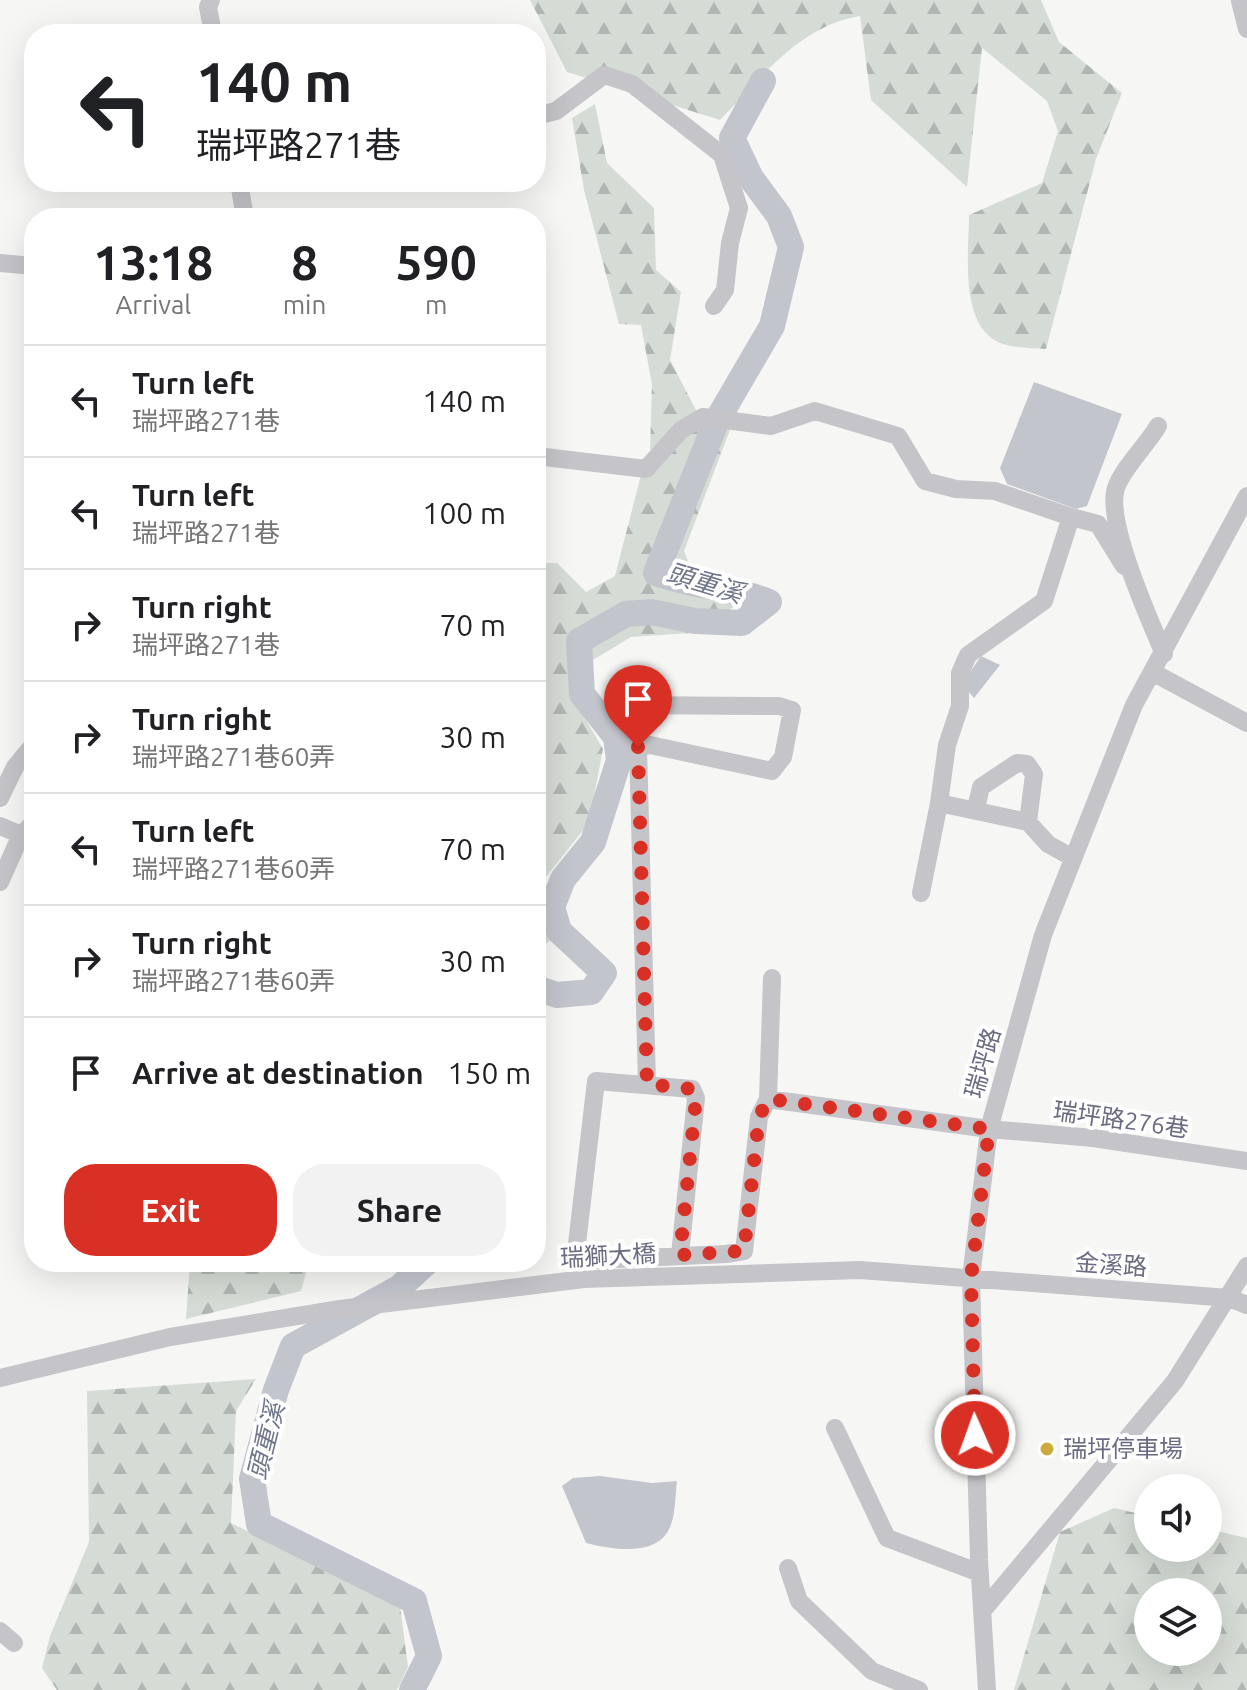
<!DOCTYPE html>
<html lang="en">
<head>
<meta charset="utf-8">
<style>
  :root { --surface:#fff; --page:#f2f2f2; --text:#202124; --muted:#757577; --line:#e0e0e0; --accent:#d93025 }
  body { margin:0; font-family:Ubuntu,"Noto Sans TC",sans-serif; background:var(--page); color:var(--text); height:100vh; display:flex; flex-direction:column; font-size:30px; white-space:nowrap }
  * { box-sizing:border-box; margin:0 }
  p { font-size:26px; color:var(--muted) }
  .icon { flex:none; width:44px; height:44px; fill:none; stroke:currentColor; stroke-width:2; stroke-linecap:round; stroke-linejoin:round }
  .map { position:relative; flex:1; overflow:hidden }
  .drawer { position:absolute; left:24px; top:208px; width:522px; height:1064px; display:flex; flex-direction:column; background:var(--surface); border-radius:32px; box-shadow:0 8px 32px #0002 }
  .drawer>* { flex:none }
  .top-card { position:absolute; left:24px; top:24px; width:522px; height:168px; border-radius:32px; box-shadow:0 8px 32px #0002; background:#fff; color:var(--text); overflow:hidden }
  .tools { position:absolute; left:1134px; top:1474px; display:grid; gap:16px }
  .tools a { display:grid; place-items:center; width:88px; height:88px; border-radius:50%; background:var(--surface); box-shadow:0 8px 32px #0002; font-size:40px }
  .pin { position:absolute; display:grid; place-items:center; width:68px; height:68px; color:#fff; margin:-82px -34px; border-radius:50% 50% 50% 0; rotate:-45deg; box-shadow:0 0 8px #0007 }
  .pin .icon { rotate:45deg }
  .me { position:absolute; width:88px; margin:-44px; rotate:358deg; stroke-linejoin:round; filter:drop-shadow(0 0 6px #0008) }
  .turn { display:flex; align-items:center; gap:28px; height:168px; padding:0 40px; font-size:36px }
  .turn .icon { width:104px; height:104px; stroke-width:2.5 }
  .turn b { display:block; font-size:56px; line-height:68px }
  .eta { display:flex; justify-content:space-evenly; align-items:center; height:136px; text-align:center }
  .eta b { font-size:48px; font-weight:600; line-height:56px }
  .action { display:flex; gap:16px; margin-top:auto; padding:16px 40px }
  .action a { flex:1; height:92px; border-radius:32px; background:var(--accent); color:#fff; font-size:32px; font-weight:600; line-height:92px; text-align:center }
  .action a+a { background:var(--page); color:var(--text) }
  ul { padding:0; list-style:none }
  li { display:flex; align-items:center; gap:24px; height:112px; padding:0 40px; border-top:2px solid var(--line) }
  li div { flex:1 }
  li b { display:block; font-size:30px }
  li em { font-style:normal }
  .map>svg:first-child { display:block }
  .forest { fill:url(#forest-firs); fill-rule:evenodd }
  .water { fill:#c3c5cd }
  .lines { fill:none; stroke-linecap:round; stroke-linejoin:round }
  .river { stroke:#c3c5cd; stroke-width:26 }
  .minor { stroke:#c4c4c9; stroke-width:18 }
  .route { stroke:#d93025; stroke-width:14; stroke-dasharray:0 25.2 }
  .poi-dot { fill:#cfa93d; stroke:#fff; stroke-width:3 }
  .labels { text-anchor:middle; stroke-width:8; stroke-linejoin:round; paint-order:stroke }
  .street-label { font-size:24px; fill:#6a6b82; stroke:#fff }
  .poi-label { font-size:24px; fill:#6a6b82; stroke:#fff; text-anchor:start }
  .water-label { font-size:26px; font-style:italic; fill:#70768b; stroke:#fff }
</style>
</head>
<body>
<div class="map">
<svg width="1247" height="1690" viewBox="0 0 1247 1690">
  <defs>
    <pattern id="forest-firs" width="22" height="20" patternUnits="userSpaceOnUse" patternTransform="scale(2)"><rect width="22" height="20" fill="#d4dcd5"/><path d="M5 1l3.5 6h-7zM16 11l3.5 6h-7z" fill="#b0b6b2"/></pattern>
  </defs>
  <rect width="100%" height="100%" fill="#f6f7f5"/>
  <path class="forest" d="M 530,0 L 1041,0 L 1059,42 L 1122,93 L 1096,159 L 1046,349 C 1033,348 1016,348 1003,344 C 958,329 969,252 969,215 L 1042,183 L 1058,131 L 1047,101 L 982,48 L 967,187 L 871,100 L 860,16 C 799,26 761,78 720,120 L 567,72 Z
    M 595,104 L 607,163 L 654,208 L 656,270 L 681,292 L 670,360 L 697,412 L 650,450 L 652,385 L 641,325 L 619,324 L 584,190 L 572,118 Z
    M 733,422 L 684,551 L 690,566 L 739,604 L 691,633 L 631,637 L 570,674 L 576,703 L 603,749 L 589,823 L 546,877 L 541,910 L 550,941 L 536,951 L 536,563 L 557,563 L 586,592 L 615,576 L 642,471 L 695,430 Z
    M 190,1262 L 309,1262 L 301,1291 L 186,1319 Z
    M 256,1379 L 236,1411 L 231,1523 L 400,1606 L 408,1667 L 397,1690 L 57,1690 L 42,1668 L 50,1636 L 89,1542 L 87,1391 Z
    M 1114,1508 L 1148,1516 L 1148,1548 L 1208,1548 L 1208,1529 L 1247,1538 L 1247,1690 L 1014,1690 L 1060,1532 ZM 1148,1592 L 1208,1592 L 1208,1652 L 1148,1652 Z"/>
  <path class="water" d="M 1034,382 L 1122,414 L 1087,506 L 1076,509 L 1007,484 L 1000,468 Z
    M 981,656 L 1000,665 L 974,698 L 962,684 Z
    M 600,1476 L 652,1483 L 677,1481 C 675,1496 676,1518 668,1531 C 654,1557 609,1549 586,1543 L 562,1486 L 573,1478 Z"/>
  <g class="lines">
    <path class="river" d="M 536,988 L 557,995 L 591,992 L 604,973 L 559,931 L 552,907 L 563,879 L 593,842 L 619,760 L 616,737 L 582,694 L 579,641 L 626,614 L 651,612 L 695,621 L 742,623 L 769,602 C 733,587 694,587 656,573 L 716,422 L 772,326 L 791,247 L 779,216 L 751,178 L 732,138 L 763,81
      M 412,1690 L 429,1656 L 414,1601 L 259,1524 L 252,1479 L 276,1390 L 293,1346 L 399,1288 L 427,1262"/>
    <path class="minor" d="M 211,0 L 208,7 L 213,34
      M 1240,1 L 1247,29
      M 536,116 L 556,111 L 604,75 L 632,84 L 722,155 L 739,208 L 730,243 L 725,290 L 714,306
      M 239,182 L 245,218
      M 0,263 L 34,266
      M 1158,426 C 1147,445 1122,469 1116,488 C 1105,521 1150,621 1164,654
      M 536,456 L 646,469 L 681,430 L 703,417 L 771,426 L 815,411 L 898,436 L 925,481 L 956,489 L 995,491 L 1071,517 L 1044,601 L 968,655 L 960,673 L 960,706 L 947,745 L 939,803
      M 1071,517 L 1098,524 L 1124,566
      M 1154,673 L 1247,723
      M 638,747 L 621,725 L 613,705 L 779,706 L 792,710 L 783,757 L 772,771 L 650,745 L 638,747 L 647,1084
      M 0,798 L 15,767 L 34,744
      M 976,808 L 981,787 L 1017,763 L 1027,764 L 1034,774 L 1028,822
      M 0,826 L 31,839
      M 0,882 L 20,837 L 34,822
      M 921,893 L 939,803 L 1028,822 L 1048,844 L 1073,858
      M 768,1099 L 772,978
      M 680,1255 L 696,1098 L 692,1089 L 596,1081 L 575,1261 L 726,1254 L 744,1251 L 759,1117 L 768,1099 L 989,1129 L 1093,1138 L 1247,1161
      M 0,1378 L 170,1337 L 340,1309 L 584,1279 L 860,1270 L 1229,1298 L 1247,1305
      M 835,1428 L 887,1538 L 980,1573
      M 788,1568 L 799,1601 L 872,1671 L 919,1690
      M 984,1609 L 1175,1381 L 1247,1266
      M 0,1631 L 14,1643
      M 987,1690 L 979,1560 L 971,1278 L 989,1129 L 1043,935 L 1134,705 L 1247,496"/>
  </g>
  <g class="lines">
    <path class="route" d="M 638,747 L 647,1084 L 692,1089 L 696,1098 L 680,1255 L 744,1251 L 759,1117 L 768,1099 L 989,1129 L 971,1278 L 975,1435"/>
  </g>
  <circle class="poi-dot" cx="1047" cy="1449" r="8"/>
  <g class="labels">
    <g class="street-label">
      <text transform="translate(983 1063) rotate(-74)" y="8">瑞坪路</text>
      <text transform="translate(1121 1120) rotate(8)" y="8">瑞坪路276巷</text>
      <text transform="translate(608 1256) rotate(-3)" y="8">瑞獅大橋</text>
      <text transform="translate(1111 1265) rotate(4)" y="8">金溪路</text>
    </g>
    <g class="poi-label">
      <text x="1063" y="1457">瑞坪停車場</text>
    </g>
    <g class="water-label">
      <text transform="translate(705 583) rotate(17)" y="9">頭重溪</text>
      <text transform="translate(266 1441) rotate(-76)" y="9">頭重溪</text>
    </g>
  </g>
</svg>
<div class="tools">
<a><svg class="icon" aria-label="sound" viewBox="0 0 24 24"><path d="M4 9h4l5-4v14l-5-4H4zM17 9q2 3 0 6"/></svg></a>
<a><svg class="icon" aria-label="layers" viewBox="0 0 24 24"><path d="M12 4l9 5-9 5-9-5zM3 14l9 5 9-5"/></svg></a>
</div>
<div class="pin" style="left:638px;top:747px;background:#d93025"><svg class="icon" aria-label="arrive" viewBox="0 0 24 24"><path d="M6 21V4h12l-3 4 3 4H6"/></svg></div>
<svg class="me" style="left:975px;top:1435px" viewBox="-20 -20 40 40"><circle r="17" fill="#d93025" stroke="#fff" stroke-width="3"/><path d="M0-11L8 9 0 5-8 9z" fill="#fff"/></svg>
<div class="top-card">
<div class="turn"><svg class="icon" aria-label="left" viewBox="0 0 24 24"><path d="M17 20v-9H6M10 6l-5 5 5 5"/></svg><div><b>140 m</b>瑞坪路271巷</div></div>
</div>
<section class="drawer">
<div class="eta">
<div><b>13:18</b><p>Arrival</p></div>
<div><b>8</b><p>min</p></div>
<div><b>590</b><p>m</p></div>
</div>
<ul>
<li><svg class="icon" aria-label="left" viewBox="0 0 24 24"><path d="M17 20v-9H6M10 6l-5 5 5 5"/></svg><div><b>Turn left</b><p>瑞坪路271巷</p></div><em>140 m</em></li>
<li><svg class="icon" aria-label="left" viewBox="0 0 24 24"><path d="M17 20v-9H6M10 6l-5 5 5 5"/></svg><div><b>Turn left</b><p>瑞坪路271巷</p></div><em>100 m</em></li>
<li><svg class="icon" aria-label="right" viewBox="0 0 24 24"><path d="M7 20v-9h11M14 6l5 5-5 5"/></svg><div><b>Turn right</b><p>瑞坪路271巷</p></div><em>70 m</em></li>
<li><svg class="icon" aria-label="right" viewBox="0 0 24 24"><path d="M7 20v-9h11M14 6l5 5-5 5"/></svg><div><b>Turn right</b><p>瑞坪路271巷60弄</p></div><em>30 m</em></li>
<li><svg class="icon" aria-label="left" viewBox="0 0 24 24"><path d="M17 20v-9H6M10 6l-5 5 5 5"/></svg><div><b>Turn left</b><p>瑞坪路271巷60弄</p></div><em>70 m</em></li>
<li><svg class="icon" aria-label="right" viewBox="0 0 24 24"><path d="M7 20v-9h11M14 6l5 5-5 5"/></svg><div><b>Turn right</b><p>瑞坪路271巷60弄</p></div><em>30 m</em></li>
<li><svg class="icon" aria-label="arrive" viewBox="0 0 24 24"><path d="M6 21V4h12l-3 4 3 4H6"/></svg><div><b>Arrive at destination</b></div><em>150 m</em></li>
</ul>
<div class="action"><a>Exit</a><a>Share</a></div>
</section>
</div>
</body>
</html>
